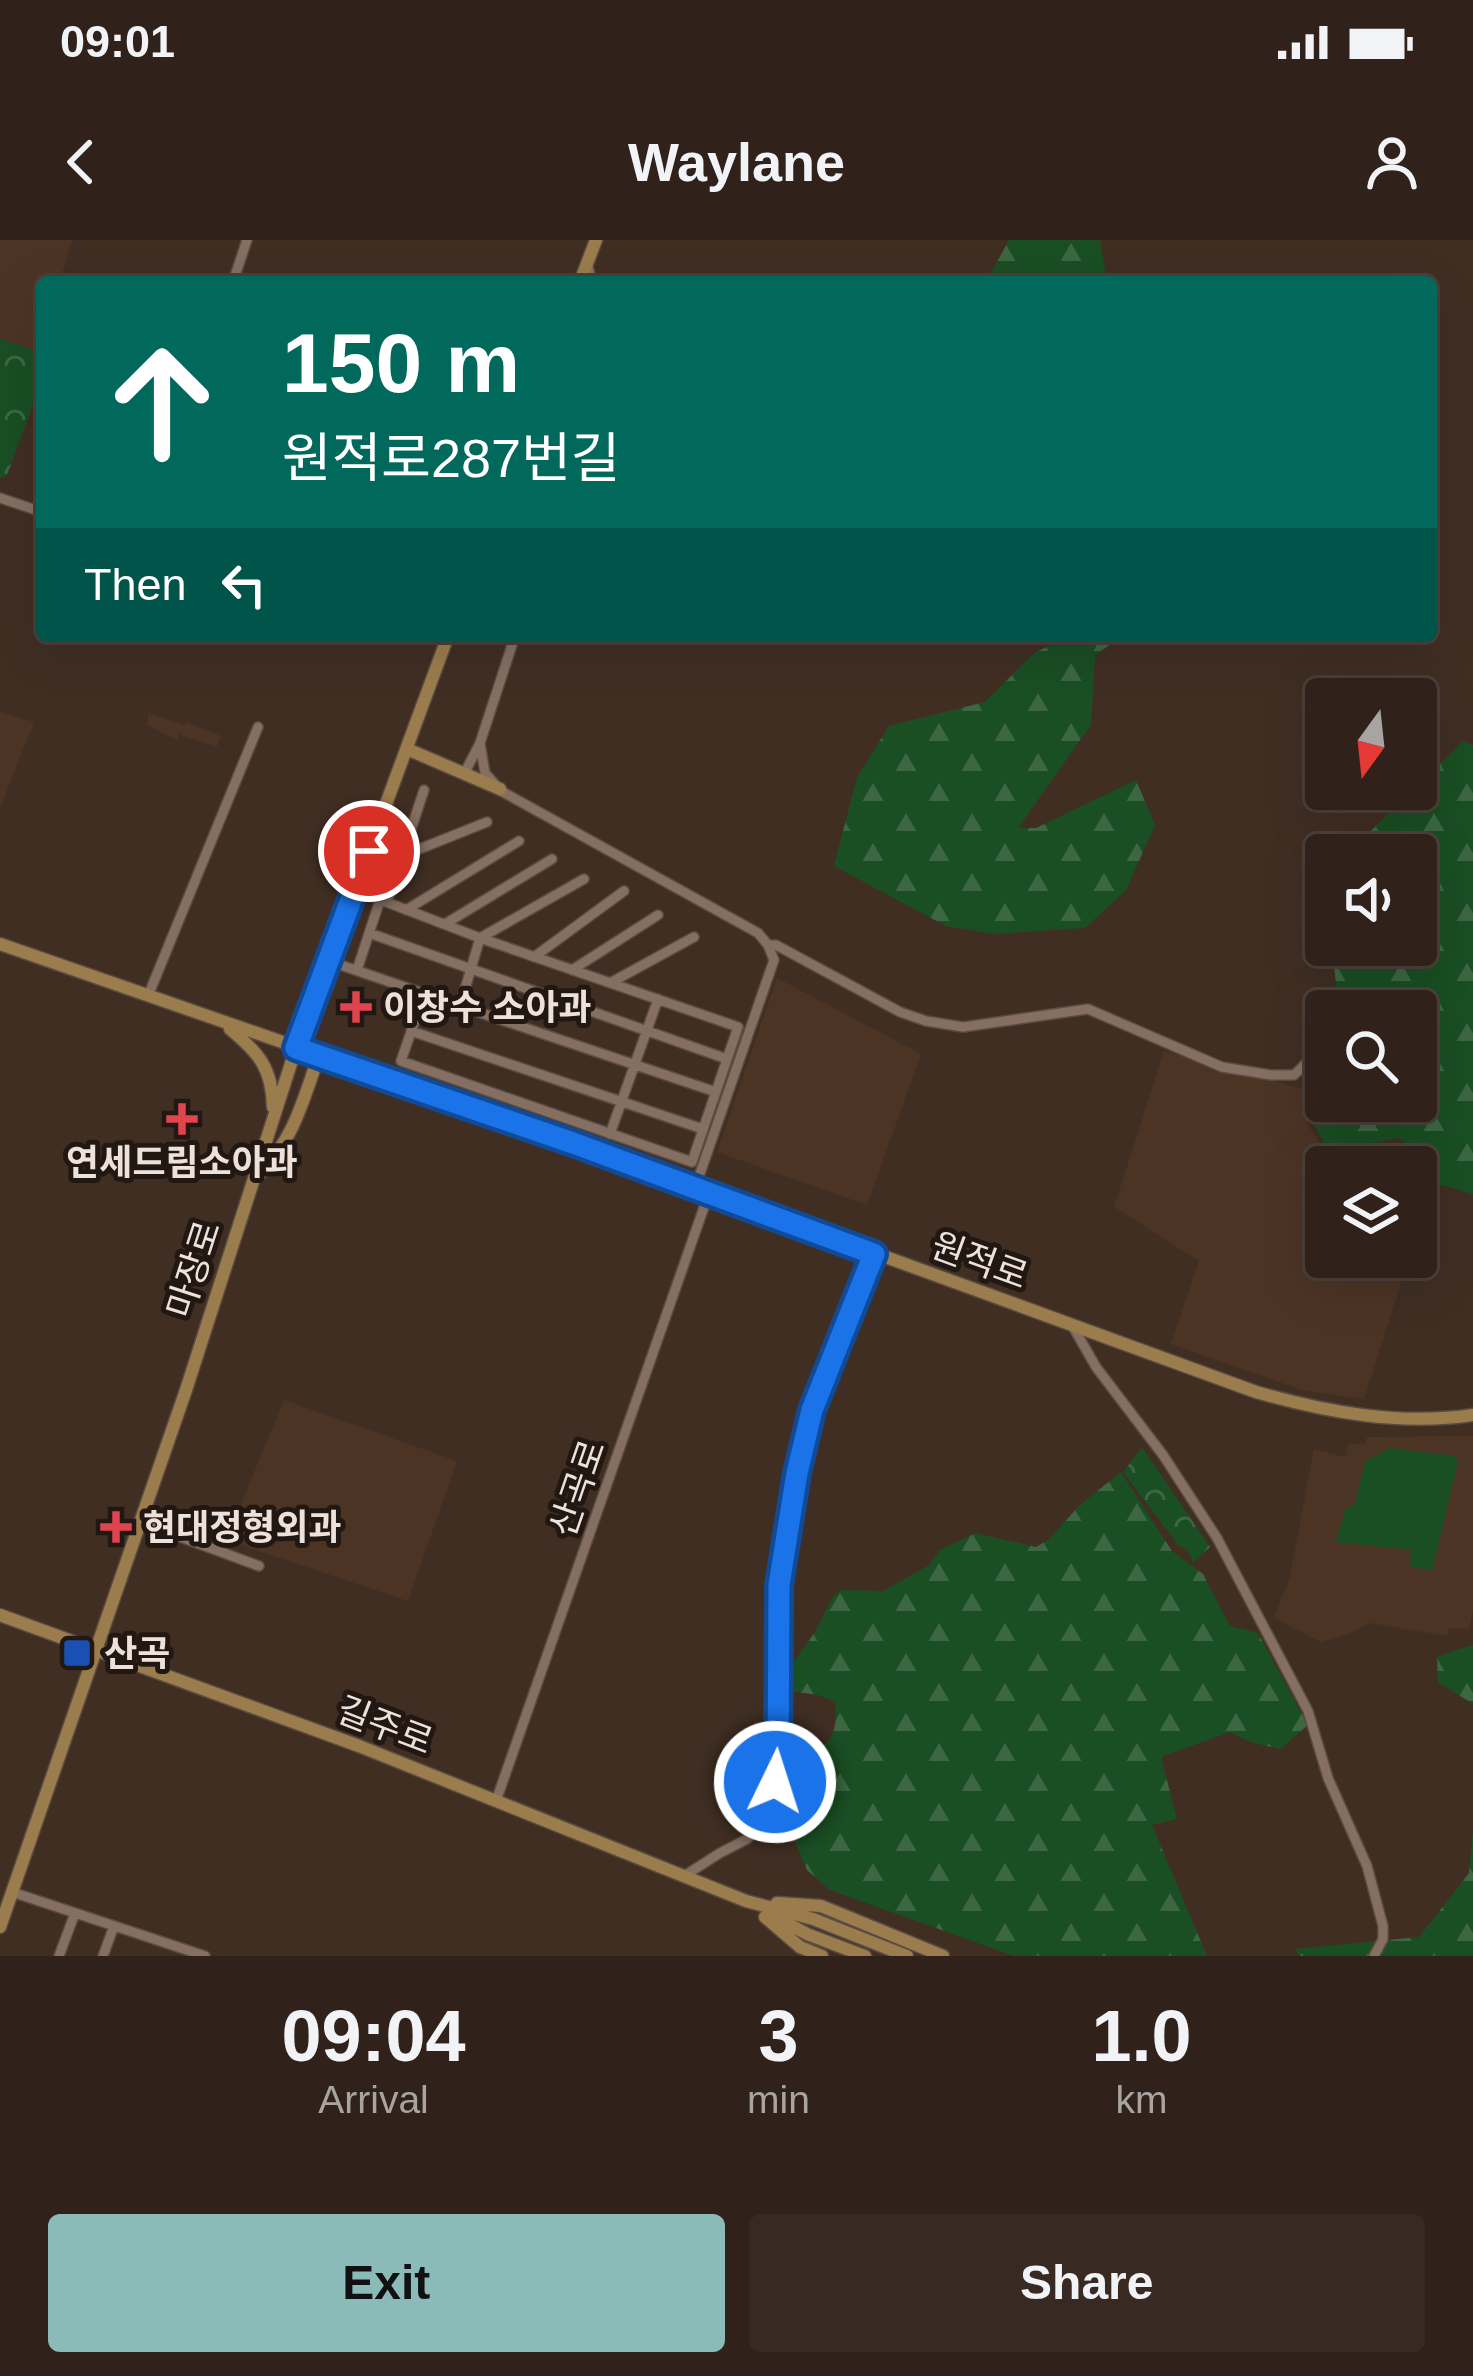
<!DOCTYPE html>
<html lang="en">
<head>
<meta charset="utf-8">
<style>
  :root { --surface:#30221a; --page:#382a23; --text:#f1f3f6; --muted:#a8a4a2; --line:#4b3f39; --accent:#8bbbb9 }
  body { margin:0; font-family:Helvetica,"Noto Sans KR",sans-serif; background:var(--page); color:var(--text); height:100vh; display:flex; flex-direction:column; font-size:45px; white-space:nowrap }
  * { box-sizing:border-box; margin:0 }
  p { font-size:39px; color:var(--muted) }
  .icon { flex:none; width:66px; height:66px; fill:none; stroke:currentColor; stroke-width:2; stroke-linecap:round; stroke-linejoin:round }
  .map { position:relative; height:1716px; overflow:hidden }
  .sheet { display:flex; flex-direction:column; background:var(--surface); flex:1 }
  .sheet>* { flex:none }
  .top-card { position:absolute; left:36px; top:36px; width:1401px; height:366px; border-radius:12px; box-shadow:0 12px 48px #0002,0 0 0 3px var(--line); background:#00695c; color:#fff; overflow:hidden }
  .needle { width:78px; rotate:195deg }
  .fabs { position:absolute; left:1305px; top:438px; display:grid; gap:24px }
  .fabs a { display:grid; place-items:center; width:132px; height:132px; border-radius:12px; background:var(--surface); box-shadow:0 12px 48px #0002,0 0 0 3px var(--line); font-size:60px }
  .pin { position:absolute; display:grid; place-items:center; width:102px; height:102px; color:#fff; margin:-51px; border:6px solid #fff; border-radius:50%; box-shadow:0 3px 12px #0007 }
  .me { position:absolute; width:132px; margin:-66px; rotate:4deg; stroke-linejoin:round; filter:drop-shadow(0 0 9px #0008) }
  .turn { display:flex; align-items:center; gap:42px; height:252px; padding:0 48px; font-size:54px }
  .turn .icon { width:156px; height:156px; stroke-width:2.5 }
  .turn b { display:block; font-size:84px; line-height:102px }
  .then { display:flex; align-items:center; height:114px; padding:0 48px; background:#0003; gap:24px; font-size:45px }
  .eta { display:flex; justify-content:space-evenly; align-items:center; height:204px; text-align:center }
  .eta b { font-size:72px; font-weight:700; line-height:84px }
  .primary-button { display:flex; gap:24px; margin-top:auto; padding:24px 48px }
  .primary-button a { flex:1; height:138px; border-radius:12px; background:var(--accent); color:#111; font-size:48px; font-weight:700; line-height:138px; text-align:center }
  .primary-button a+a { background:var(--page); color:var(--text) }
  .status { display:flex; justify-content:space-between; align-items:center; height:84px; padding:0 60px; background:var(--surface); direction:ltr }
  .status svg { height:33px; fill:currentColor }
  header { display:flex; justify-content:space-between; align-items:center; height:156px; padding:0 48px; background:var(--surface); font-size:54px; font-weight:700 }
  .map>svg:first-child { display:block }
  .built { fill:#4c3425 }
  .green { fill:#1a4e23 }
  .forest { fill:url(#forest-firs) }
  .park { fill:url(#park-crowns) }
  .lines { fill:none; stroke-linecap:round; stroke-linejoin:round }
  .minor-casing { stroke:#5a4b41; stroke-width:12 }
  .major-casing { stroke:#5a4b41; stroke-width:15 }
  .minor { stroke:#846f62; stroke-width:9 }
  .major { stroke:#9b7d4d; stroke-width:12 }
  .route-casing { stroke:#114b97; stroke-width:30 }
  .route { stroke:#1a73e8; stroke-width:21 }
  .health-dot { fill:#e0444e; stroke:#211813; stroke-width:4.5 }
  .transit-dot { fill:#1a4fb4; stroke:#211813; stroke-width:4.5 }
  .labels { text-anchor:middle; stroke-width:10; stroke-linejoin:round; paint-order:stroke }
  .poi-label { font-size:36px; font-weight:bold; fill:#ede1da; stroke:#211813; text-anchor:start }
  .street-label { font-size:36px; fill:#ede1da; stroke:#211813 }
</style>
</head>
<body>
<div class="status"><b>09:01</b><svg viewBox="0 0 49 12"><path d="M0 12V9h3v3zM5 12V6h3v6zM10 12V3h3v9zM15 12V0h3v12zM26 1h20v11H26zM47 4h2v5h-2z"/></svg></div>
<header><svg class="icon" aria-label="back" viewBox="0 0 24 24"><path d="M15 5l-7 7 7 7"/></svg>Waylane<svg class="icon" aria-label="person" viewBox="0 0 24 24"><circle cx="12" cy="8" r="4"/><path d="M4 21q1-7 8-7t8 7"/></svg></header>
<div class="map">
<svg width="1473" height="1716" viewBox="0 0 1473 1716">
  <defs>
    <pattern id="forest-firs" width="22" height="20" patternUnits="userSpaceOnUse" patternTransform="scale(3)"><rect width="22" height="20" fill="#1a4e23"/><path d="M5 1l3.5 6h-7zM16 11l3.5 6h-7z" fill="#3c6742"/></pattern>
    <pattern id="park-crowns" width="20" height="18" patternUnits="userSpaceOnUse" patternTransform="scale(3)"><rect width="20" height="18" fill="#1a4e23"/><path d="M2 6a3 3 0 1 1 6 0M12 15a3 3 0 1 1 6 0" fill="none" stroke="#3c6742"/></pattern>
  </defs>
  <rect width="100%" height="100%" fill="#402e23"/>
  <path class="built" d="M 0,0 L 72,0 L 60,42 L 42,42 L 40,112 L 0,99 Z
    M 0,472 L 34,482 L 0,568 Z
    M 149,473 L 185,485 L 186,482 L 221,496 L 217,507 L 183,496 L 180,492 L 177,500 L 147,485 Z
    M 777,738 L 921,814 L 867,965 L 717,912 Z
    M 1164,811 L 1321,854 L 1307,883 L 1331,921 L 1393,904 L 1416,920 L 1416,953 L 1416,927 L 1326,927 L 1326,1017 L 1396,1017 L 1401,1043 L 1364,1159 L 1302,1150 L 1171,1104 L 1199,1021 L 1114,967 Z
    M 284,1160 L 457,1221 L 408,1361 L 226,1300 Z
    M 1473,1196 L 1473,1371 L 1469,1389 L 1449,1388 L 1447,1396 L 1370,1383 L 1348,1394 L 1321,1402 L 1274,1378 L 1290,1336 L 1314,1209 L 1345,1217 L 1348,1204 L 1365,1204 L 1367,1197 Z"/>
  <path class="green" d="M 1390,1208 L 1455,1216 L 1458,1221 L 1432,1331 L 1410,1326 L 1411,1310 L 1335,1302 L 1345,1270 L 1355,1264 L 1365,1221 Z"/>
  <path class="forest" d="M 1009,0 L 1100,0 L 1107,42 L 986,42 Z
    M 1069,396 L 1123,396 L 1095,415 L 1091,485 L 1018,588 L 1036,588 L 1136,540 L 1155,585 L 1126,650 L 1085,688 L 995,694 L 946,686 L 834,626 L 857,537 L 889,486 L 985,462 L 1034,413 Z
    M 1463,501 L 1473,505 L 1473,954 L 1438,944 L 1424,919 L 1399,898 L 1329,912 L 1312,881 L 1326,861 L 1416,861 L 1416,771 L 1355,771 L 1355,757 L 1338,765 L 1332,705 L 1416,705 L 1416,615 L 1346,615 Z
    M 1121,1232 L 1172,1311 L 1203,1334 L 1230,1386 L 1258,1393 L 1308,1485 L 1280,1509 L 1250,1502 L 1230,1492 L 1161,1517 L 1177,1579 L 1152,1585 L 1207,1716 L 1014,1716 L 830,1650 L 807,1630 L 791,1592 L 777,1583 C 779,1572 779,1556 784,1545 C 801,1506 842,1520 835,1462 L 818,1455 L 789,1451 L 790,1427 L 815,1392 L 832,1358 L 841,1350 L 883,1351 L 929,1325 L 940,1310 L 976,1293 L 1036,1307 L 1048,1300 L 1080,1265 Z
    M 1473,1405 L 1473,1464 L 1438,1442 L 1437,1416 Z
    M 1473,1589 L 1473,1716 L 1299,1716 L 1295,1709 L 1419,1697 L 1469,1633 Z"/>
  <path class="park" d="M 0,99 L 42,112 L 42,140 L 7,235 L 0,238 Z
    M 1142,1207 L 1210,1307 L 1193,1322 L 1187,1310 L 1179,1306 L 1123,1232 Z"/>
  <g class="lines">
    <g class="minor-casing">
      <path id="minor" d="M 587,23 L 592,42
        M 233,42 L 247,0
        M 0,258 L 42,272
        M 515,396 L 480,503 L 485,533 L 501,551 L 758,693 L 768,705 L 774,720 L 695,948
        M 465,532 L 480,503
        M 402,616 L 487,582
        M 387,662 L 424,550
        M 406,670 L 519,601
        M 445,684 L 552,619
        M 369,693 L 727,819
        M 480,698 L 584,639
        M 768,705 L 776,705 L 900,772 L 926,781 L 963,787 L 1088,769 L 1222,827 L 1271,835 L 1294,835 C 1309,822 1318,809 1324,790
        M 534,717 L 624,651
        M 329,721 L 460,766 L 480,698 L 355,650
        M 357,730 L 380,660
        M 572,730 L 658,675
        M 610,743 L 694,697
        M 424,754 L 401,821 L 692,922 L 738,787 L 480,698
        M 148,756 L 258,487
        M 460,766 L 716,852
        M 411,791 L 703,889
        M 610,894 L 658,759
        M 1072,1085 L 1096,1127 L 1163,1215 L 1217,1298 L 1308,1471 L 1328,1538 L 1367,1626 L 1383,1686 L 1383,1699 L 1374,1716
        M 140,1282 L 259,1326
        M 496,1561 L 709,953
        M 684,1636 L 720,1613 L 747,1599 L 753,1593 L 778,1532 L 779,1345 L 798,1233 L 812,1170 L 874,1014
        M 12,1652 L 205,1716
        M 59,1716 L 75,1673
        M 103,1716 L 114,1686"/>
    </g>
    <g class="major-casing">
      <path id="major" d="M 580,42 L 596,0
        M 407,509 L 500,549
        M 0,704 L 573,903 L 1256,1152 C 1326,1172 1400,1186 1473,1175
        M 230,789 C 259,813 272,828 273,867
        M 259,935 C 293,898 300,870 316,824 L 331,820
        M 0,1375 L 359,1506 L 746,1661 L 813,1679 L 907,1716
        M 777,1663 L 821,1666 L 943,1716
        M 768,1673 L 807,1694 L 865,1716
        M 765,1677 L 800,1707 L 822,1716
        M 0,1687 L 186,1150 L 296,808 L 448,396"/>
    </g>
    <use href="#minor" class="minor"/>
    <use href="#major" class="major"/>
  </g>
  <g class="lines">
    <g class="route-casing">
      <path id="route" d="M 369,611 L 296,808 L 573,903 L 874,1014 L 812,1170 L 797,1233 L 779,1345 L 778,1532 L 775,1542"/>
    </g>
    <use href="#route" class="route"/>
  </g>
  <g class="health-dot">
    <path d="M350 749h12v12h12v12h-12v12h-12v-12h-12v-12h12z"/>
    <path d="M176 861h12v12h12v12h-12v12h-12v-12h-12v-12h12z"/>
    <path d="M110 1269h12v12h12v12h-12v12h-12v-12h-12v-12h12z"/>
  </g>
  <rect class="transit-dot" x="62" y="1398" width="30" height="30" rx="6"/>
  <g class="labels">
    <g class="poi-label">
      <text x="383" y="780">이창수 소아과</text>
      <text x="182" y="935" text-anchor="middle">연세드림소아과</text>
      <text x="143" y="1300">현대정형외과</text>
      <text x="104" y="1426">산곡</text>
    </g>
    <g class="street-label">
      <text transform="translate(980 1020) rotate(20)" y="13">원적로</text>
      <text transform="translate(193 1029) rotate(-72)" y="13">마장로</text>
      <text transform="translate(577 1248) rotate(-71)" y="13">산곡로</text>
      <text transform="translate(385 1485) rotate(21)" y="13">길주로</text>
    </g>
  </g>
</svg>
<div class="fabs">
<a><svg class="needle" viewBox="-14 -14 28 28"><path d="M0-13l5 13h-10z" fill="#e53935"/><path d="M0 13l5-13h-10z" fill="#a8a4a2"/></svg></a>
<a><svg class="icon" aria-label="sound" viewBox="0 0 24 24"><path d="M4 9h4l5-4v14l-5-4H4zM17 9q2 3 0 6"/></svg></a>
<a><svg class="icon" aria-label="search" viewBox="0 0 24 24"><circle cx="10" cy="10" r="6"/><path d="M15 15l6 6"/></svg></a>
<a><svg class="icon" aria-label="layers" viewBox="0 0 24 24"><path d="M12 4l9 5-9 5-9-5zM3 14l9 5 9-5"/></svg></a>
</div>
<div class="pin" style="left:369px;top:611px;background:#d93025"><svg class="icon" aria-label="arrive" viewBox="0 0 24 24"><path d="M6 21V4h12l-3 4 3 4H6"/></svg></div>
<svg class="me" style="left:775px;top:1542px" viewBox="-20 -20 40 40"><circle r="17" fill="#1a73e8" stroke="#fff" stroke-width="3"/><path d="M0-11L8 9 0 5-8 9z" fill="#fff"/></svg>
<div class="top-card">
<div class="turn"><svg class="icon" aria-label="ahead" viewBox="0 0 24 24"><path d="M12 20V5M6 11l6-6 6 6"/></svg><div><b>150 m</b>원적로287번길</div></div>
<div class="then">Then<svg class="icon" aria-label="left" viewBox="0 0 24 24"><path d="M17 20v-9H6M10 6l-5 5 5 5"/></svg></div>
</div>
</div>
<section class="sheet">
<div class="eta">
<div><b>09:04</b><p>Arrival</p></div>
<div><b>3</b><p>min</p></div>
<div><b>1.0</b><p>km</p></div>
</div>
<div class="primary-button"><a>Exit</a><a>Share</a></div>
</section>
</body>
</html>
